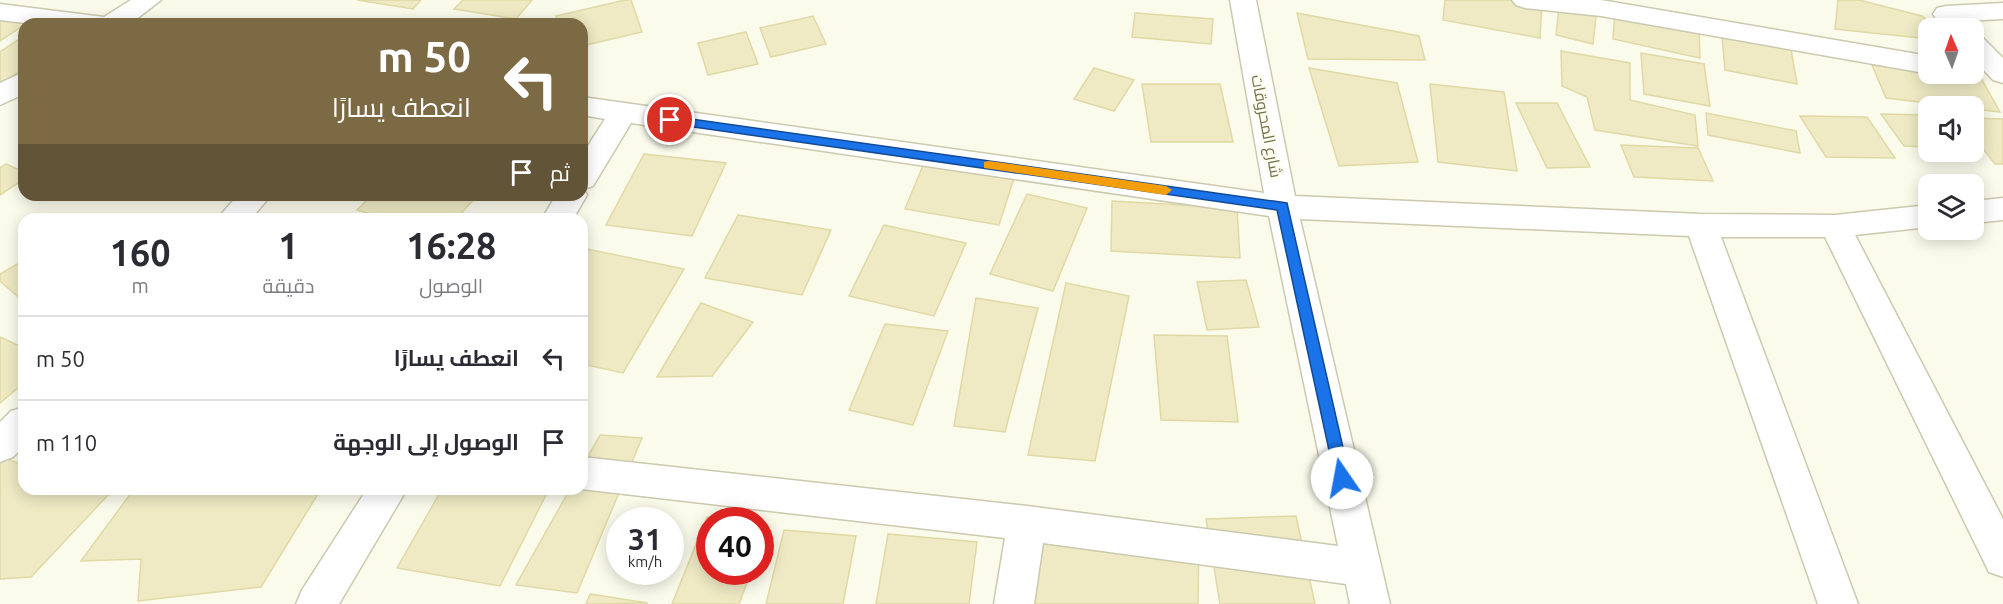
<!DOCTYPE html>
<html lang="ar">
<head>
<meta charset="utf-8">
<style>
  :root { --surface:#fff; --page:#f7f7f7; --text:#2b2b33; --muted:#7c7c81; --line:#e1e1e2 }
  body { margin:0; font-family:Ubuntu,Cairo,sans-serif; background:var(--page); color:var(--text); direction:rtl; height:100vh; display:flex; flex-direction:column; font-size:22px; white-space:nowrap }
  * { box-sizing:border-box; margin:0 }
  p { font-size:20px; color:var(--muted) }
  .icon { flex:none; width:33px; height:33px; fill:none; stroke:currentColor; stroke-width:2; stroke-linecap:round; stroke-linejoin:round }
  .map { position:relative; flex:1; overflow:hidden; direction:ltr }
  .sheet { position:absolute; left:18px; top:213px; width:570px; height:282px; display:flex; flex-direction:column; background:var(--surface); border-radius:18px; box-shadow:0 3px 15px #0003; direction:rtl }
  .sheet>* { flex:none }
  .guide { position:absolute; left:18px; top:18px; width:570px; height:183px; border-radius:18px; box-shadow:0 3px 15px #0003; direction:rtl; background:#7b6a44; color:#fff; overflow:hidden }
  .needle { width:39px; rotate:358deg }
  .buttons { position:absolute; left:1918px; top:18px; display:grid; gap:12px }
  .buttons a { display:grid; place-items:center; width:66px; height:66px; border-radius:12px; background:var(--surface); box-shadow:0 3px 15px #0003; font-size:30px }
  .speed { position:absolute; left:606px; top:507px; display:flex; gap:12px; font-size:30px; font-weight:700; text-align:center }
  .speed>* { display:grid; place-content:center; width:78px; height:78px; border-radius:50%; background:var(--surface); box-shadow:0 3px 15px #0003; line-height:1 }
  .speed small { font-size:15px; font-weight:400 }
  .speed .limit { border:9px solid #d22; background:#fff; color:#111 }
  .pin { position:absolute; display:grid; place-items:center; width:51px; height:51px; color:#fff; margin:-26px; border:3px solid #fff; border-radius:50%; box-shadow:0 2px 6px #0007 }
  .me { position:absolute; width:66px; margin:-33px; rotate:348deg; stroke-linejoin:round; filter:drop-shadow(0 0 4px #0008) }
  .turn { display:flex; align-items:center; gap:21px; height:126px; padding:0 18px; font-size:27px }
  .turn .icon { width:78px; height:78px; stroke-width:2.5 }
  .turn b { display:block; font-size:42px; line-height:51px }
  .then { display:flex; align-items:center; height:57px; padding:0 18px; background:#0003; gap:12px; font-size:22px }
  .eta { display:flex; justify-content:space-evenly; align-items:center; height:102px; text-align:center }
  .eta b { font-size:36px; font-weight:700; line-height:42px }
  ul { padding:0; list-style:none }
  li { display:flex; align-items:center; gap:18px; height:84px; padding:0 18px; border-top:2px solid var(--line) }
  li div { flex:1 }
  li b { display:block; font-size:22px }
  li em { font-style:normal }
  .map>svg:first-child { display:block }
  .building { fill:#efeac4; stroke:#e0d9a6; stroke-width:1.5 }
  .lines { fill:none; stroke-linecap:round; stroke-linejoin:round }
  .minor-casing { stroke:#cbc9ae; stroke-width:3 }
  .minor { fill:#fff; fill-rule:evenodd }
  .route { fill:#1a73e8; stroke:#114b97; stroke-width:1.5 }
  .slow { fill:#f59e0b }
  .labels { text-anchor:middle; stroke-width:5; stroke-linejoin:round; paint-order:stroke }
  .street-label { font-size:16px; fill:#756f4f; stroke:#fdfef1 }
</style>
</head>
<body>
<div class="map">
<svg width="2003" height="604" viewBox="0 0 2003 604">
  <rect width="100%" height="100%" fill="#fafbeb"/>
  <path class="building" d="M 357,0 L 421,0 L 413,9 Z
    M 463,0 L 532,0 L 516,19 L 454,9 Z
    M 625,0 L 631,0 L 642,32 L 582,46 L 582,24 L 558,24 L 556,16 Z
    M 1445,0 L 1542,0 L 1540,38 L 1443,20 Z
    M 1838,0 L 1859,0 L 1922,16 L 1936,28 L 1929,28 L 1929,39 L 1835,29 Z
    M 11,5 L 42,13 L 0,41 L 0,12 Z
    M 1559,8 L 1596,16 L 1593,44 L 1556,35 Z
    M 1615,10 L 1699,28 L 1700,58 L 1613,39 Z
    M 1135,13 L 1213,19 L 1211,44 L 1132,37 Z
    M 1297,13 L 1419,36 L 1425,60 L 1308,59 Z
    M 813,16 L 826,44 L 771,57 L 760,28 Z
    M 746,32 L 758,64 L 708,75 L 698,43 Z
    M 24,36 L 24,68 L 0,84 L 0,52 Z
    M 1722,36 L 1791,49 L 1797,84 L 1725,70 Z
    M 1561,51 L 1630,63 L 1630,100 L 1695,115 L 1698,146 L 1595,130 L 1587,97 L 1562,86 Z
    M 1641,53 L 1704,64 L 1710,106 L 1644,94 Z
    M 1872,65 L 1981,78 L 2000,112 L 1886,98 Z
    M 1094,68 L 1134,80 L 1114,111 L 1074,99 Z
    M 1309,68 L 1397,83 L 1418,162 L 1339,166 Z
    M 1142,84 L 1220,84 L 1233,142 L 1151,142 Z
    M 1430,84 L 1504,92 L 1517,171 L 1438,162 Z
    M 1516,103 L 1557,103 L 1590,167 L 1547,168 Z
    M 1706,113 L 1796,131 L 1800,153 L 1708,135 Z
    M 1881,114 L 1929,115 L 1929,147 L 1904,146 Z
    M 1800,116 L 1867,117 L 1895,158 L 1826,157 Z
    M 1974,118 L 2003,119 L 2003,164 L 1995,164 L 1974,137 Z
    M 1621,145 L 1698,148 L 1713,181 L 1634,177 Z
    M 644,154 L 726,163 L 692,236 L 606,225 Z
    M 924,163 L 1014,178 L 999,225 L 905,209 Z
    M 6,164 L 24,172 L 24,179 L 0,195 L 0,168 Z
    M 1027,194 L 1087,208 L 1053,291 L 990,274 Z
    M 372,195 L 478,195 L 456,219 L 386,219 L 357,210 Z
    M 1112,201 L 1237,208 L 1240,258 L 1111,251 Z
    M 738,215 L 831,230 L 802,295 L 705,278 Z
    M 884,225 L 966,243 L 934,316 L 849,296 Z
    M 582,248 L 684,269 L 623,373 L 582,364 Z
    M 24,260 L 24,302 L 0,281 L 0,274 Z
    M 1246,280 L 1259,327 L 1207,330 L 1197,282 Z
    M 1066,283 L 1129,296 L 1095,461 L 1028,455 Z
    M 976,298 L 1038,308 L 1005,432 L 954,426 Z
    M 701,303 L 753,322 L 712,376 L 657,377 Z
    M 885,324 L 948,331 L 913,425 L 849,410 Z
    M 1154,335 L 1227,336 L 1238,422 L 1161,420 Z
    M 0,337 L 24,348 L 24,383 L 0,403 Z
    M 600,435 L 642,438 L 577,593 L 516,585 L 570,489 L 582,489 L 582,467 Z
    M 0,457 L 24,465 L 24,489 L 99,489 L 110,493 L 31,577 L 0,579 Z
    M 134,489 L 321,489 L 261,587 L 138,601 L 141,559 L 81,561 Z
    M 442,489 L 549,489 L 500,586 L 397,568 Z
    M 1036,515 L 1199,535 L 1198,604 L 1025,604 Z
    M 1296,516 L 1315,604 L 1220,604 L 1206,519 Z
    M 707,517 L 729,520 L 710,520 L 710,572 L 751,572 L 739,604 L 672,604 Z
    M 784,530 L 856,536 L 843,604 L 766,604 Z
    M 888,534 L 977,542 L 969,604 L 876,604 Z
    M 590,594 L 648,603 L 586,604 Z"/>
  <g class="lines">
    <g class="minor-casing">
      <path id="minor" d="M 131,0 L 161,0 L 130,24 L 33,24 L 0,20 L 0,4 L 104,17 Z
        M 1230,0 L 1256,0 L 1295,196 L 1701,214 L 1835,215 L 1929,205 L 1929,227 L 1855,235 L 2003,519 L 2003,577 L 1989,572 L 1825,237 L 1721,237 L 1858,604 L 1818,604 L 1689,236 L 1300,219 L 1390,604 L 1350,604 L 1346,584 L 1043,543 L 1034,604 L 994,604 L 1005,538 L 581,489 L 582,457 L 1027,506 L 1338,546 L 1269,216 L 631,123 L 593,186 L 584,189 L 587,195 L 573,219 L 542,219 L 556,195 L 582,195 L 582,155 L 605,119 L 582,115 L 582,97 L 1264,193 Z
        M 1512,0 L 1601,0 L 1929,56 L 1930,74 L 1601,16 L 1525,8 L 1516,5 Z
        M 2003,3 L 2003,19 L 1946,22 L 1937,20 L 1933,14 L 1937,8 L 1946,6 Z
        M 1974,36 L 1983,38 L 2003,58 L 2003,83 L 1993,80 L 1974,60 Z
        M 24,72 L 24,94 L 0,105 L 0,83 Z
        M 238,195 L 263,195 L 266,201 L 251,219 L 217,219 Z
        M 2003,198 L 2003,220 L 1974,223 L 1974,201 Z
        M 24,407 L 24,446 L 13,457 L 0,462 L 0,422 L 11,411 Z
        M 367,489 L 407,489 L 339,604 L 296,604 L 302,590 Z"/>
    </g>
    <use href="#minor" class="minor"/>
  </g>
  <path class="route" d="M 670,116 L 1287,203 L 1350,478 L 1348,483 L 1337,483 L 1335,478 L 1277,210 L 666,123 L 666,117 Z"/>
  <path class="slow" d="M 989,161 L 1166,186 L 1172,190 L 1166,195 L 984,168 L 984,162 Z"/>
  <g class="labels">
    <g class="street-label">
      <text transform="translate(1267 126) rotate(79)" y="6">شارع المحروقات</text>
    </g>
  </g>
</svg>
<div class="buttons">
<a><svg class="needle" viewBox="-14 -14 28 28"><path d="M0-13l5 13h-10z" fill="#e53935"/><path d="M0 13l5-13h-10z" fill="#7c7c81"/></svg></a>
<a><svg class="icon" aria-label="sound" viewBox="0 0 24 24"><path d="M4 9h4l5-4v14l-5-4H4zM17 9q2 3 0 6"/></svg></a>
<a><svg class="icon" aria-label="layers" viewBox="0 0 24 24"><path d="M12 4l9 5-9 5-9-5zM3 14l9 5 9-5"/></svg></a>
</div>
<div class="speed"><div>31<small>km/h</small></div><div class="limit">40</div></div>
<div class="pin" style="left:670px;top:120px;background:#d93025"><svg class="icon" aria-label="arrive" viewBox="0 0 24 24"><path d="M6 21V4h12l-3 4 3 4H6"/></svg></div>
<svg class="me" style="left:1342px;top:478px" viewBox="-20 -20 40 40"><circle r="19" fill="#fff"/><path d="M0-13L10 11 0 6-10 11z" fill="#1a73e8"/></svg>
<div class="guide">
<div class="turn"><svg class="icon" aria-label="left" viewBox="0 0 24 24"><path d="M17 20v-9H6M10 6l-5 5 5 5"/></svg><div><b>50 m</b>انعطف يسارًا</div></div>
<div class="then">ثم<svg class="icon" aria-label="arrive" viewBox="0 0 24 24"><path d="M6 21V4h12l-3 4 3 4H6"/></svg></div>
</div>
<section class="sheet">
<div class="eta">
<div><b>16:28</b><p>الوصول</p></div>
<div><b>1</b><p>دقيقة</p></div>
<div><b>160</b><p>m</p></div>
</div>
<ul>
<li><svg class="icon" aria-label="left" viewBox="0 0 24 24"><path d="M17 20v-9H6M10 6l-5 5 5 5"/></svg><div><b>انعطف يسارًا</b></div><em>50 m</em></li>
<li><svg class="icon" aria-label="arrive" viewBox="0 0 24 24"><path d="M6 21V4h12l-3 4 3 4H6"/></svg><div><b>الوصول إلى الوجهة</b></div><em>110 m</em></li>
</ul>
</section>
</div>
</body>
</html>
